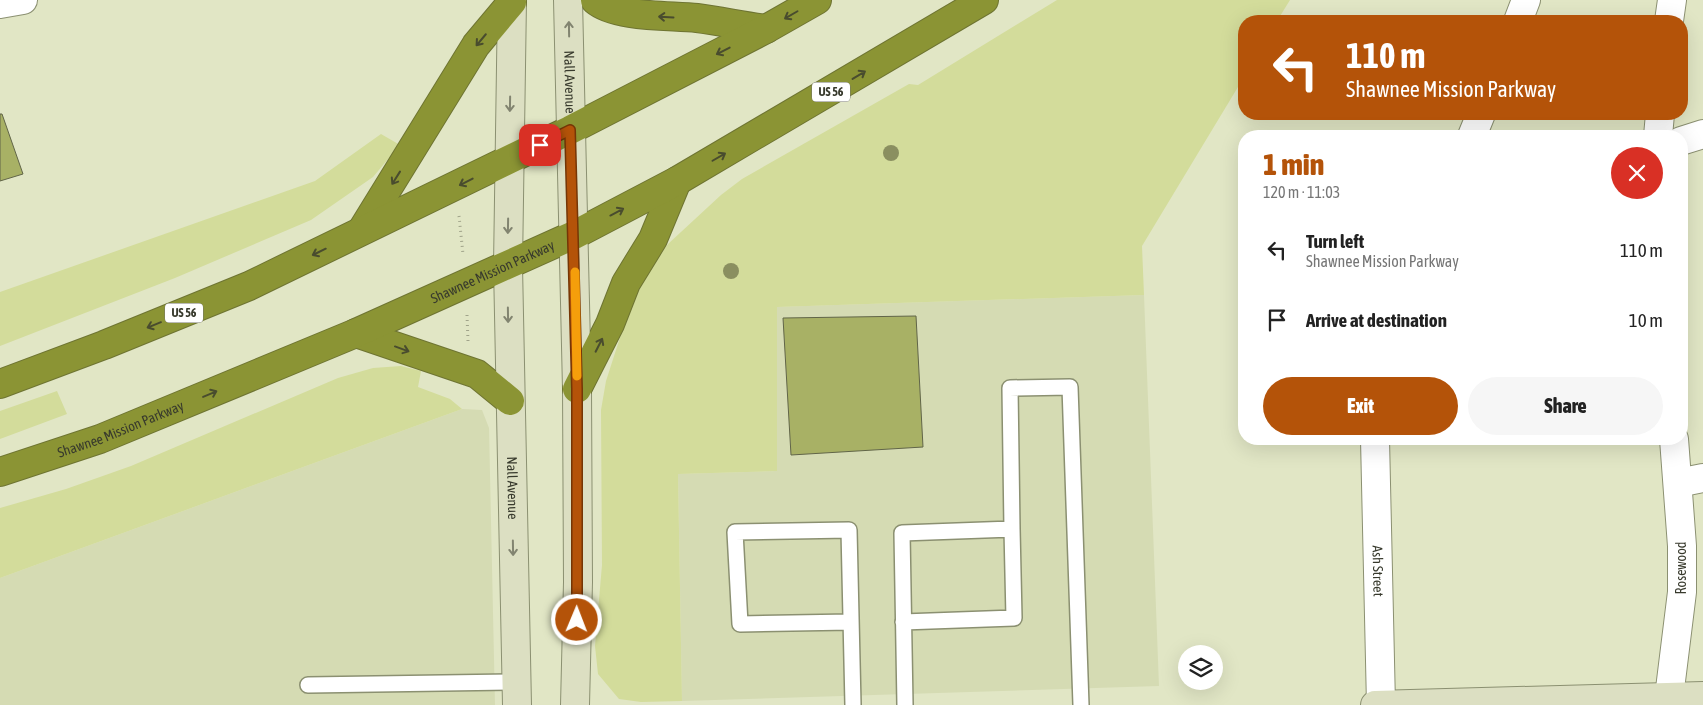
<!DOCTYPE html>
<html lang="en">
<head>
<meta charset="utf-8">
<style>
  :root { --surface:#fff; --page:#f6f6f6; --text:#222; --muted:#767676; --accent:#b45309 }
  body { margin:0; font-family:"Asap Condensed",sans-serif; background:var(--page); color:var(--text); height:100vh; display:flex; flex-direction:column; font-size:19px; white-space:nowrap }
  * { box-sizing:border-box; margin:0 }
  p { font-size:16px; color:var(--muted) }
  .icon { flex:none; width:28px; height:28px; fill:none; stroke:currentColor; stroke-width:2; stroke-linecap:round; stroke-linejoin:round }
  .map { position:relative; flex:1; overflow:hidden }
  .drawer { position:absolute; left:1238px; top:130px; width:450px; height:315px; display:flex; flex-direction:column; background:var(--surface); border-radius:20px; box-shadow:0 5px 20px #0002 }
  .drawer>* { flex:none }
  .banner { position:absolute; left:1238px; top:15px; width:450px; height:105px; border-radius:20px; box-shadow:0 5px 20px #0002; background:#b45309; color:#fff; overflow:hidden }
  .buttons { position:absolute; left:1178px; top:645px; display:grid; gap:10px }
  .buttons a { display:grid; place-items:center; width:45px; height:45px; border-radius:50%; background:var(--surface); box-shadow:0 5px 20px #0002; font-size:25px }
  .pin { position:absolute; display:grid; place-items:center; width:42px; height:42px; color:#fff; margin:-21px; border-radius:10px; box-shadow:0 2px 8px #0006 }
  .me { position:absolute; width:55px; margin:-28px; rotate:1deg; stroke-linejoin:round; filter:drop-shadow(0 0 4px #0008) }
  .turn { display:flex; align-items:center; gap:18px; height:105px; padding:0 25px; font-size:22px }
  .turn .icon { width:65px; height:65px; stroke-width:2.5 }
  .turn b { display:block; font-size:35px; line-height:42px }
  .round { display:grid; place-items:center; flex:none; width:52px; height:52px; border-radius:26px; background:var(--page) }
  .overview { display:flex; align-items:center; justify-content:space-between; height:85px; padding:0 25px }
  h1 { font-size:30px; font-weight:800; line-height:38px; color:var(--accent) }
  .primary-button { display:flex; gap:10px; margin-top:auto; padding:10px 25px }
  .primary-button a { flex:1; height:58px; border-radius:30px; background:var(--accent); color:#fff; font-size:20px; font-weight:800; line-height:58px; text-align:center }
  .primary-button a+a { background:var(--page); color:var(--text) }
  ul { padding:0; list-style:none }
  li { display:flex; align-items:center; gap:15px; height:70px; padding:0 25px }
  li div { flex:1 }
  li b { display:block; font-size:19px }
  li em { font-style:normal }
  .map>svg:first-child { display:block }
  .built { fill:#d5dbb3 }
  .green { fill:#d3dc9b }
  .building { fill:#a8b165; stroke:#616548 }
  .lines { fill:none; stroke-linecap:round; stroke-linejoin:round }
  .lane-casing { stroke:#8b9071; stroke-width:18 }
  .street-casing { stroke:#8b9071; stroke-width:30 }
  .secondary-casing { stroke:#8b9071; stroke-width:30 }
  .highway-casing { stroke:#6e7432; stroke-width:30 }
  .path { stroke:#a0a38a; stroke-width:3; stroke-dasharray:1 4; stroke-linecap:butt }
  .lane { stroke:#fff; stroke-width:15 }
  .street { stroke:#fff; stroke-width:28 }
  .secondary { stroke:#dcdfc2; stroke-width:28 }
  .highway { stroke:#8b9434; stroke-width:28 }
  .tree { fill:#8a8f60 }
  .oneway { stroke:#494c2e }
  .oneway2 { stroke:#828470 }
  .route-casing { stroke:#753606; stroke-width:12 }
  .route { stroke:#b45309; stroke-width:9 }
  .slow { stroke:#f59e0b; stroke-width:9 }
  .labels { text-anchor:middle; stroke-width:4; stroke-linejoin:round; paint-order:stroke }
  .shield { fill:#fff; stroke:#74756c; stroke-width:1 }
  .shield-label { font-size:12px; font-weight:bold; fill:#383a2d }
  .street-label { font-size:14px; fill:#383a2d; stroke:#fff }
</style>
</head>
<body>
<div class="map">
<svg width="1703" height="705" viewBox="0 0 1703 705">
  <rect width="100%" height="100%" fill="#e1e6c5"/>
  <path class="built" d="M 1144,295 L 1159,686 L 682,701 L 678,474 L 777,471 L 776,307 Z
    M 462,409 L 482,410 L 489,428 L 495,705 L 0,705 L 0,578 Z"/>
  <path class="green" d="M 1057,0 L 1290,0 L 1277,21 L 1244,21 L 1244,77 L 1142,246 L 1144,295 L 777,307 L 777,471 L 678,474 L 682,701 L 641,702 L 619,699 L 598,674 L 595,646 L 602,565 L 601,410 L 606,381 L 634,294 L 647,272 L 668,244 L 721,195 L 742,179 L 909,84 L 918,85 Z
    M 381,134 L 400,145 L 373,177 L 311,220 L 175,278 L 0,346 L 0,292 L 315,181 Z
    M 401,366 L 421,371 L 418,387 L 450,399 L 462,409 L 0,578 L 0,508 L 66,489 L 131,466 L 338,378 L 373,368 Z
    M 57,391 L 67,414 L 0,439 L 0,411 Z"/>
  <path class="building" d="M 0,114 L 2,114 L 23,174 L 0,181 Z
    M 916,316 L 923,447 L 791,455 L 783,318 Z"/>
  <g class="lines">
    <g class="lane-casing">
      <path id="lane" d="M 1012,529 L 1010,388 L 1070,387 L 1081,705
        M 851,622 L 740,624 L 735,532 L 849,530 L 853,705
        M 903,622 L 1014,618 L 1012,529 L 902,533 C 903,590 904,648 905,705
        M 308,685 L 516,682"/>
    </g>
    <g class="street-casing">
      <g id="street">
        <path d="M 0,4 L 23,0"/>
        <path d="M 1518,21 L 1526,0"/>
        <path d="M 1669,21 L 1672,0"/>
        <path d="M 1472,136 L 1481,114"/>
        <path d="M 1658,136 L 1660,114"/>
        <path d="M 1681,141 L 1703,134"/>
        <path id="s1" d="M 1375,439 L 1381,705"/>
        <path d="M 1678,483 L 1703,478"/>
        <path d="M 1669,697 L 1682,592 L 1682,546 L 1674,439"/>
      </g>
    </g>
    <g class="secondary-casing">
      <g id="secondary">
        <path id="s2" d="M 512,0 L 508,266 L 517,705"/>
        <path id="s3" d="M 568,0 L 577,389 L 578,582 L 575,705"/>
        <path d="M 1375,705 L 1703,696"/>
      </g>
    </g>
    <g class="highway-casing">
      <g id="highway">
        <path d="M 595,0 C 616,18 671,15 697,18 C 720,21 743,26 766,29"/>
        <path d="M 362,230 L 476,45 L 512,2"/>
        <path d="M 356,333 L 477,374 L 510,401"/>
        <path d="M 0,384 L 104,345 L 249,286 L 570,130 L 766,29 L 817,0"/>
        <path d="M 577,389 L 610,324 L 626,283 L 653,239 L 677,181"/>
        <path id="s4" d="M 0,472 L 100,439 L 356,333 L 574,235 L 677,181 L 984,0"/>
      </g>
    </g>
    <path class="path" d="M 459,216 L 463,254
      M 467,315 L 468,341"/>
    <use href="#lane" class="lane"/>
    <use href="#street" class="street"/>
    <use href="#secondary" class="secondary"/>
    <use href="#highway" class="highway"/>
  </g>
  <g class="tree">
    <circle cx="891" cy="153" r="8"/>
    <circle cx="731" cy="271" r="8"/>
  </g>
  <defs><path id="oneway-shaft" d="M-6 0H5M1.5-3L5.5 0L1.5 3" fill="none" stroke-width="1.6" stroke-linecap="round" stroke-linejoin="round" transform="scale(1.25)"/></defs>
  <g class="oneway">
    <use href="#oneway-shaft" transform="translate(791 15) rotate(150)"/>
    <use href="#oneway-shaft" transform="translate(666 17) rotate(-177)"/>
    <use href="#oneway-shaft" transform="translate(481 40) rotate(130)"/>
    <use href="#oneway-shaft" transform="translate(723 51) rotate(153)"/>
    <use href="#oneway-shaft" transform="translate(859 75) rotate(-31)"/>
    <use href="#oneway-shaft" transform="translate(719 157) rotate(-30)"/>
    <use href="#oneway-shaft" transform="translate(396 178) rotate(122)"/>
    <use href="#oneway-shaft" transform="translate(466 182) rotate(153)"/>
    <use href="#oneway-shaft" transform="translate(617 212) rotate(-28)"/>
    <use href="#oneway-shaft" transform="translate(319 252) rotate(154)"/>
    <use href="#oneway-shaft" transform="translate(154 325) rotate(158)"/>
    <use href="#oneway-shaft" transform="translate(599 345) rotate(-63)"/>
    <use href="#oneway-shaft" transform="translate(402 349) rotate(20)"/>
    <use href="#oneway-shaft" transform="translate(210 394) rotate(-23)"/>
  </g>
  <g class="oneway2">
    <use href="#oneway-shaft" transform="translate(569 29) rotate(-91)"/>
    <use href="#oneway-shaft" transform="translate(510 104) rotate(91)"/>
    <use href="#oneway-shaft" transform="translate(508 226) rotate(91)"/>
    <use href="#oneway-shaft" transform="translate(508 315) rotate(89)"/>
    <use href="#oneway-shaft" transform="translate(513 548) rotate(89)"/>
  </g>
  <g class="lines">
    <g class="route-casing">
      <path id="route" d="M 540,145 L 570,130 L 577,389 L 577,620"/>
    </g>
    <use href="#route" class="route"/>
    <path class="slow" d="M 575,272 L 577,376"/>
  </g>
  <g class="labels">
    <g class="shield">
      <rect x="812" y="82.5" width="38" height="19" rx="4"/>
      <rect x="165" y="303.5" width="38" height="19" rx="4"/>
    </g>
    <g class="shield-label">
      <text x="831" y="96">US 56</text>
      <text x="184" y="317">US 56</text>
    </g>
    <g class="street-label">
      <text dy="5" stroke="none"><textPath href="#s3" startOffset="82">Nall Avenue</textPath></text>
      <text dy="5" stroke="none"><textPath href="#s4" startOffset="532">Shawnee Mission Parkway</textPath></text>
      <text dy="5" stroke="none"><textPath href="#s4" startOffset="128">Shawnee Mission Parkway</textPath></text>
      <text dy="5" stroke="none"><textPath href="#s2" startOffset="488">Nall Avenue</textPath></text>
      <text transform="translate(1681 568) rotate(-90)" y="5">Rosewood</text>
      <text dy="5" stroke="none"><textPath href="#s1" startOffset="132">Ash Street</textPath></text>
    </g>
  </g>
</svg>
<div class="buttons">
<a><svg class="icon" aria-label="layers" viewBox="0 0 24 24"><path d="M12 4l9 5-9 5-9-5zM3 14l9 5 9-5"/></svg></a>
</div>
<div class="pin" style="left:540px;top:145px;background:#d93025"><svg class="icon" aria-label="arrive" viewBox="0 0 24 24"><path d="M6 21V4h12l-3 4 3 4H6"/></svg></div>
<svg class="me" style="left:577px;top:620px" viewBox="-20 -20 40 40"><circle r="17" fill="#b45309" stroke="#fff" stroke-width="3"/><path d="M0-11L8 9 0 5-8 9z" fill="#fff"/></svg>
<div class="banner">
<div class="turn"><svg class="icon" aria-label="left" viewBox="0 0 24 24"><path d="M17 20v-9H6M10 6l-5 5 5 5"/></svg><div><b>110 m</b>Shawnee Mission Parkway</div></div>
</div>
<section class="drawer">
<div class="overview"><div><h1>1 min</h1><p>120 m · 11:03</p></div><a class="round" style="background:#d93025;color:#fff"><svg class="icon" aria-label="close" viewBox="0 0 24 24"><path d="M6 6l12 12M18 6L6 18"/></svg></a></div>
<ul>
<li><svg class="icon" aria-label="left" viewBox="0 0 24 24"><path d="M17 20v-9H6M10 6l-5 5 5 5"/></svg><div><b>Turn left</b><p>Shawnee Mission Parkway</p></div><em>110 m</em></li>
<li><svg class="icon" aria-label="arrive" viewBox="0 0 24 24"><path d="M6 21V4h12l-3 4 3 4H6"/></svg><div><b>Arrive at destination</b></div><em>10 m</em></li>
</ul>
<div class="primary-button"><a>Exit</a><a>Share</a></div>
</section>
</div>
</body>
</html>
